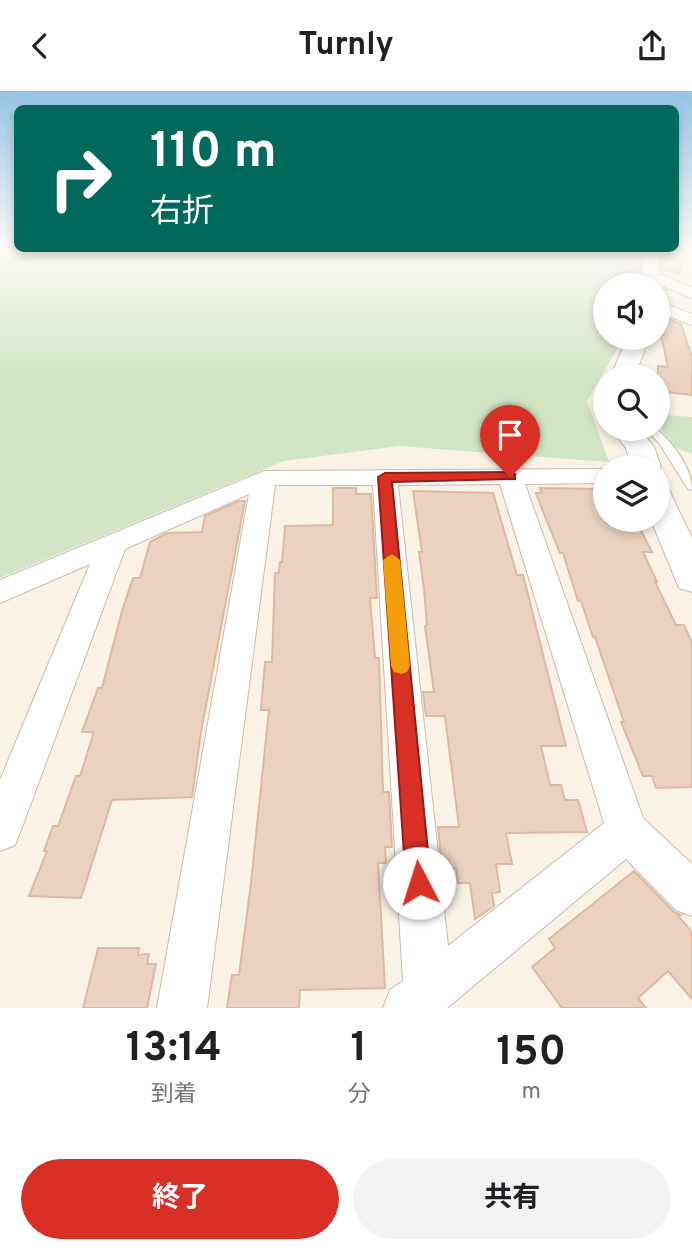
<!DOCTYPE html>
<html lang="ja">
<head>
<meta charset="utf-8">
<style>
  :root { --surface:#fff; --page:#f2f2f2; --text:#202124; --muted:#757577; --accent:#d93025 }
  body { margin:0; font-family:Overpass,"Noto Sans JP",sans-serif; background:var(--page); color:var(--text); height:100vh; display:flex; flex-direction:column; font-size:26px; white-space:nowrap }
  * { box-sizing:border-box; margin:0 }
  p { font-size:23px; color:var(--muted) }
  .icon { flex:none; width:38px; height:38px; fill:none; stroke:currentColor; stroke-width:2; stroke-linecap:round; stroke-linejoin:round }
  .map { position:relative; height:917px; overflow:hidden }
  .sheet { display:flex; flex-direction:column; background:var(--surface); flex:1 }
  .sheet>* { flex:none }
  .banner { position:absolute; left:14px; top:14px; width:665px; height:147px; border-radius:10px; box-shadow:0 4px 10px #0003; background:#00695c; color:#fff; overflow:hidden }
  .fabs { position:absolute; left:593px; top:182px; display:grid; gap:14px }
  .fabs a { display:grid; place-items:center; width:77px; height:77px; border-radius:50%; background:var(--surface); box-shadow:0 4px 10px #0003; font-size:35px }
  .pin { position:absolute; display:grid; place-items:center; width:60px; height:60px; color:#fff; margin:-72px -30px; border-radius:50% 50% 50% 0; rotate:-45deg; box-shadow:0 0 7px #0007 }
  .pin .icon { rotate:45deg }
  .me { position:absolute; width:77px; margin:-38px; rotate:355deg; stroke-linejoin:round; filter:drop-shadow(0 0 5px #0008) }
  .turn { display:flex; align-items:center; gap:24px; height:147px; padding:0 21px; font-size:32px }
  .turn .icon { width:91px; height:91px; stroke-width:2.5 }
  .turn b { display:block; font-size:49px; line-height:60px }
  .eta { display:flex; justify-content:space-evenly; align-items:center; height:119px; text-align:center }
  .eta b { font-size:42px; font-weight:700; line-height:49px }
  .cta { display:flex; gap:14px; margin-top:auto; padding:14px 21px }
  .cta a { flex:1; height:80px; border-radius:42px; background:var(--accent); color:#fff; font-size:28px; font-weight:700; line-height:80px; text-align:center }
  .cta a+a { background:var(--page); color:var(--text) }
  header { display:flex; justify-content:space-between; align-items:center; height:91px; padding:0 21px; background:var(--surface); font-size:32px; font-weight:700 }
  .map>svg:first-child { display:block }
  .green { fill:#d1e5c5 }
  .lines { fill:none; stroke-linecap:round; stroke-linejoin:round }
  .river { fill:#bcdae0; fill-rule:evenodd }
  .building { fill:#ebd2c0; stroke:#dcbaa2; stroke-width:2 }
  .service-casing { stroke:#c9baad; stroke-width:2 }
  .minor-casing { stroke:#c9baad; stroke-width:2 }
  .tertiary-casing { stroke:#c9baad; stroke-width:2 }
  .service { fill:#fff; fill-rule:evenodd }
  .minor { fill:#fff; fill-rule:evenodd }
  .tertiary { fill:#fff; fill-rule:evenodd }
  .route { fill:#d93025; stroke:#8d1f18; stroke-width:2 }
  .slow { fill:#f59e0b }
</style>
</head>
<body>
<header><svg class="icon" aria-label="back" viewBox="0 0 24 24"><path d="M15 5l-7 7 7 7"/></svg>Turnly<svg class="icon" aria-label="share" viewBox="0 0 24 24"><path d="M12 15V3M7 8l5-5 5 5M5 13v7h14v-7"/></svg></header>
<div class="map">
<svg width="692" height="917" viewBox="0 0 692 917">
  <rect width="100%" height="100%" fill="#f9f2e5"/>
  <path class="green" d="M 0,160 L 577,160 L 631,194 L 606,194 L 606,247 L 623,247 L 587,310 L 609,371 L 399,355 L 284,370 L 0,487 Z
    M 667,324 L 692,326 L 692,363 L 672,355 L 661,337 Z"/>
  <g class="lines">
    <path class="river" d="M 582,160 L 610,160 L 634,175 L 667,188 L 671,194 L 667,200 L 658,202 L 658,194 L 637,194 L 616,185 Z"/>
  </g>
  <path class="building" d="M 620,160 L 642,160 L 640,176 L 619,173 Z
    M 662,160 L 684,160 L 680,182 L 661,179 Z
    M 659,224 L 681,233 L 692,266 L 692,304 L 658,300 L 658,275 L 668,276 L 661,244 L 664,244 Z
    M 333,397 L 356,397 L 356,403 L 371,403 L 377,507 L 370,507 L 375,567 L 379,567 L 383,701 L 389,701 L 392,756 L 385,756 L 386,772 L 378,772 L 385,897 L 300,899 L 299,917 L 227,917 L 232,884 L 239,884 L 251,792 L 269,619 L 261,619 L 265,571 L 272,571 L 275,482 L 279,482 L 280,471 L 282,471 L 285,435 L 333,434 Z
    M 540,397 L 606,398 L 606,432 L 637,432 L 652,461 L 643,461 L 657,491 L 655,491 L 676,534 L 684,534 L 692,552 L 692,696 L 656,697 L 652,685 L 643,685 L 621,631 L 624,631 L 595,546 L 593,546 L 581,510 L 578,510 L 563,462 L 560,462 L 544,423 L 536,402 L 542,402 Z
    M 413,400 L 493,402 L 517,484 L 523,484 L 566,655 L 541,655 L 550,694 L 561,694 L 565,709 L 578,709 L 587,741 L 506,742 L 512,773 L 496,773 L 500,801 L 492,802 L 494,815 L 475,828 L 470,792 L 458,792 L 456,777 L 442,777 L 438,736 L 459,736 L 445,625 L 426,625 L 423,601 L 434,601 L 425,535 L 427,534 L 424,498 L 419,461 L 422,461 Z
    M 239,410 L 245,410 L 201,641 L 192,706 L 112,709 L 81,807 L 29,805 L 47,760 L 44,760 L 53,735 L 58,735 L 76,685 L 80,685 L 94,641 L 82,641 L 98,597 L 102,597 L 122,520 L 133,487 L 140,487 L 150,451 L 167,442 L 202,441 L 205,425 Z
    M 634,780 L 674,821 L 681,824 L 678,825 L 692,841 L 692,908 L 668,880 L 638,907 L 646,917 L 562,917 L 532,876 L 555,857 L 549,848 Z
    M 98,857 L 139,857 L 138,864 L 149,863 L 147,873 L 156,873 L 147,917 L 83,917 Z"/>
  <g class="lines">
    <g class="service-casing">
      <path id="service" d="M 645,338 L 657,338 C 673,353 692,376 692,399 L 688,398 L 659,352 Z"/>
    </g>
    <g class="minor-casing">
      <path id="minor" d="M 645,160 L 659,160 L 658,183 L 692,196 L 692,207 L 645,188 L 642,185 Z
        M 658,210 L 692,223 L 692,234 L 658,221 Z
        M 606,378 L 606,392 L 525,393 L 643,727 L 692,773 L 692,825 L 676,819 L 626,768 L 447,917 L 383,917 L 390,899 L 403,890 L 373,394 L 275,394 L 207,917 L 157,917 L 249,403 L 125,458 L 21,739 L 15,754 L 0,760 L 0,689 L 90,473 L 0,512 L 0,489 L 264,380 ZM 500,393 L 604,732 L 448,855 L 398,394 Z"/>
    </g>
    <g class="tertiary-casing">
      <path id="tertiary" d="M 661,184 L 668,186 L 671,190 L 658,197 L 658,194 L 639,194 L 642,190 Z
        M 627,247 L 649,247 L 635,285 L 611,285 Z
        M 611,338 L 640,338 L 654,356 L 661,376 L 658,380 L 658,376 L 631,376 L 626,357 Z
        M 658,396 L 669,399 L 692,447 L 692,501 L 679,497 L 651,429 L 658,429 Z"/>
    </g>
    <use href="#service" class="service"/>
    <use href="#minor" class="minor"/>
    <use href="#tertiary" class="tertiary"/>
  </g>
  <linearGradient id="sky" x2="0" y2="1"><stop stop-color="#96c3e5"/><stop offset="0.55" stop-color="#fcf9f3"/><stop offset="1" stop-color="#fcf9f3" stop-opacity="0"/></linearGradient>
  <rect width="692" height="289" fill="url(#sky)"/>
  <path class="route" d="M 510,381 L 515,383 L 515,388 L 392,391 L 431,792 L 428,801 L 419,805 L 410,801 L 406,792 L 378,386 L 385,382 Z"/>
  <path class="slow" d="M 392,463 L 400,469 L 410,575 L 407,581 L 401,583 L 394,581 L 391,575 L 383,469 Z"/>
</svg>
<div class="fabs">
<a><svg class="icon" aria-label="sound" viewBox="0 0 24 24"><path d="M4 9h4l5-4v14l-5-4H4zM17 9q2 3 0 6"/></svg></a>
<a><svg class="icon" aria-label="search" viewBox="0 0 24 24"><circle cx="10" cy="10" r="6"/><path d="M15 15l6 6"/></svg></a>
<a><svg class="icon" aria-label="layers" viewBox="0 0 24 24"><path d="M12 4l9 5-9 5-9-5zM3 14l9 5 9-5"/></svg></a>
</div>
<div class="pin" style="left:510px;top:386px;background:#d93025"><svg class="icon" aria-label="arrive" viewBox="0 0 24 24"><path d="M6 21V4h12l-3 4 3 4H6"/></svg></div>
<svg class="me" style="left:419px;top:792px" viewBox="-20 -20 40 40"><circle r="19" fill="#fff"/><path d="M0-13L10 11 0 6-10 11z" fill="#d93025"/></svg>
<div class="banner">
<div class="turn"><svg class="icon" aria-label="right" viewBox="0 0 24 24"><path d="M7 20v-9h11M14 6l5 5-5 5"/></svg><div><b>110 m</b>右折</div></div>
</div>
</div>
<section class="sheet">
<div class="eta">
<div><b>13:14</b><p>到着</p></div>
<div><b>1</b><p>分</p></div>
<div><b>150</b><p>m</p></div>
</div>
<div class="cta"><a>終了</a><a>共有</a></div>
</section>
</body>
</html>
